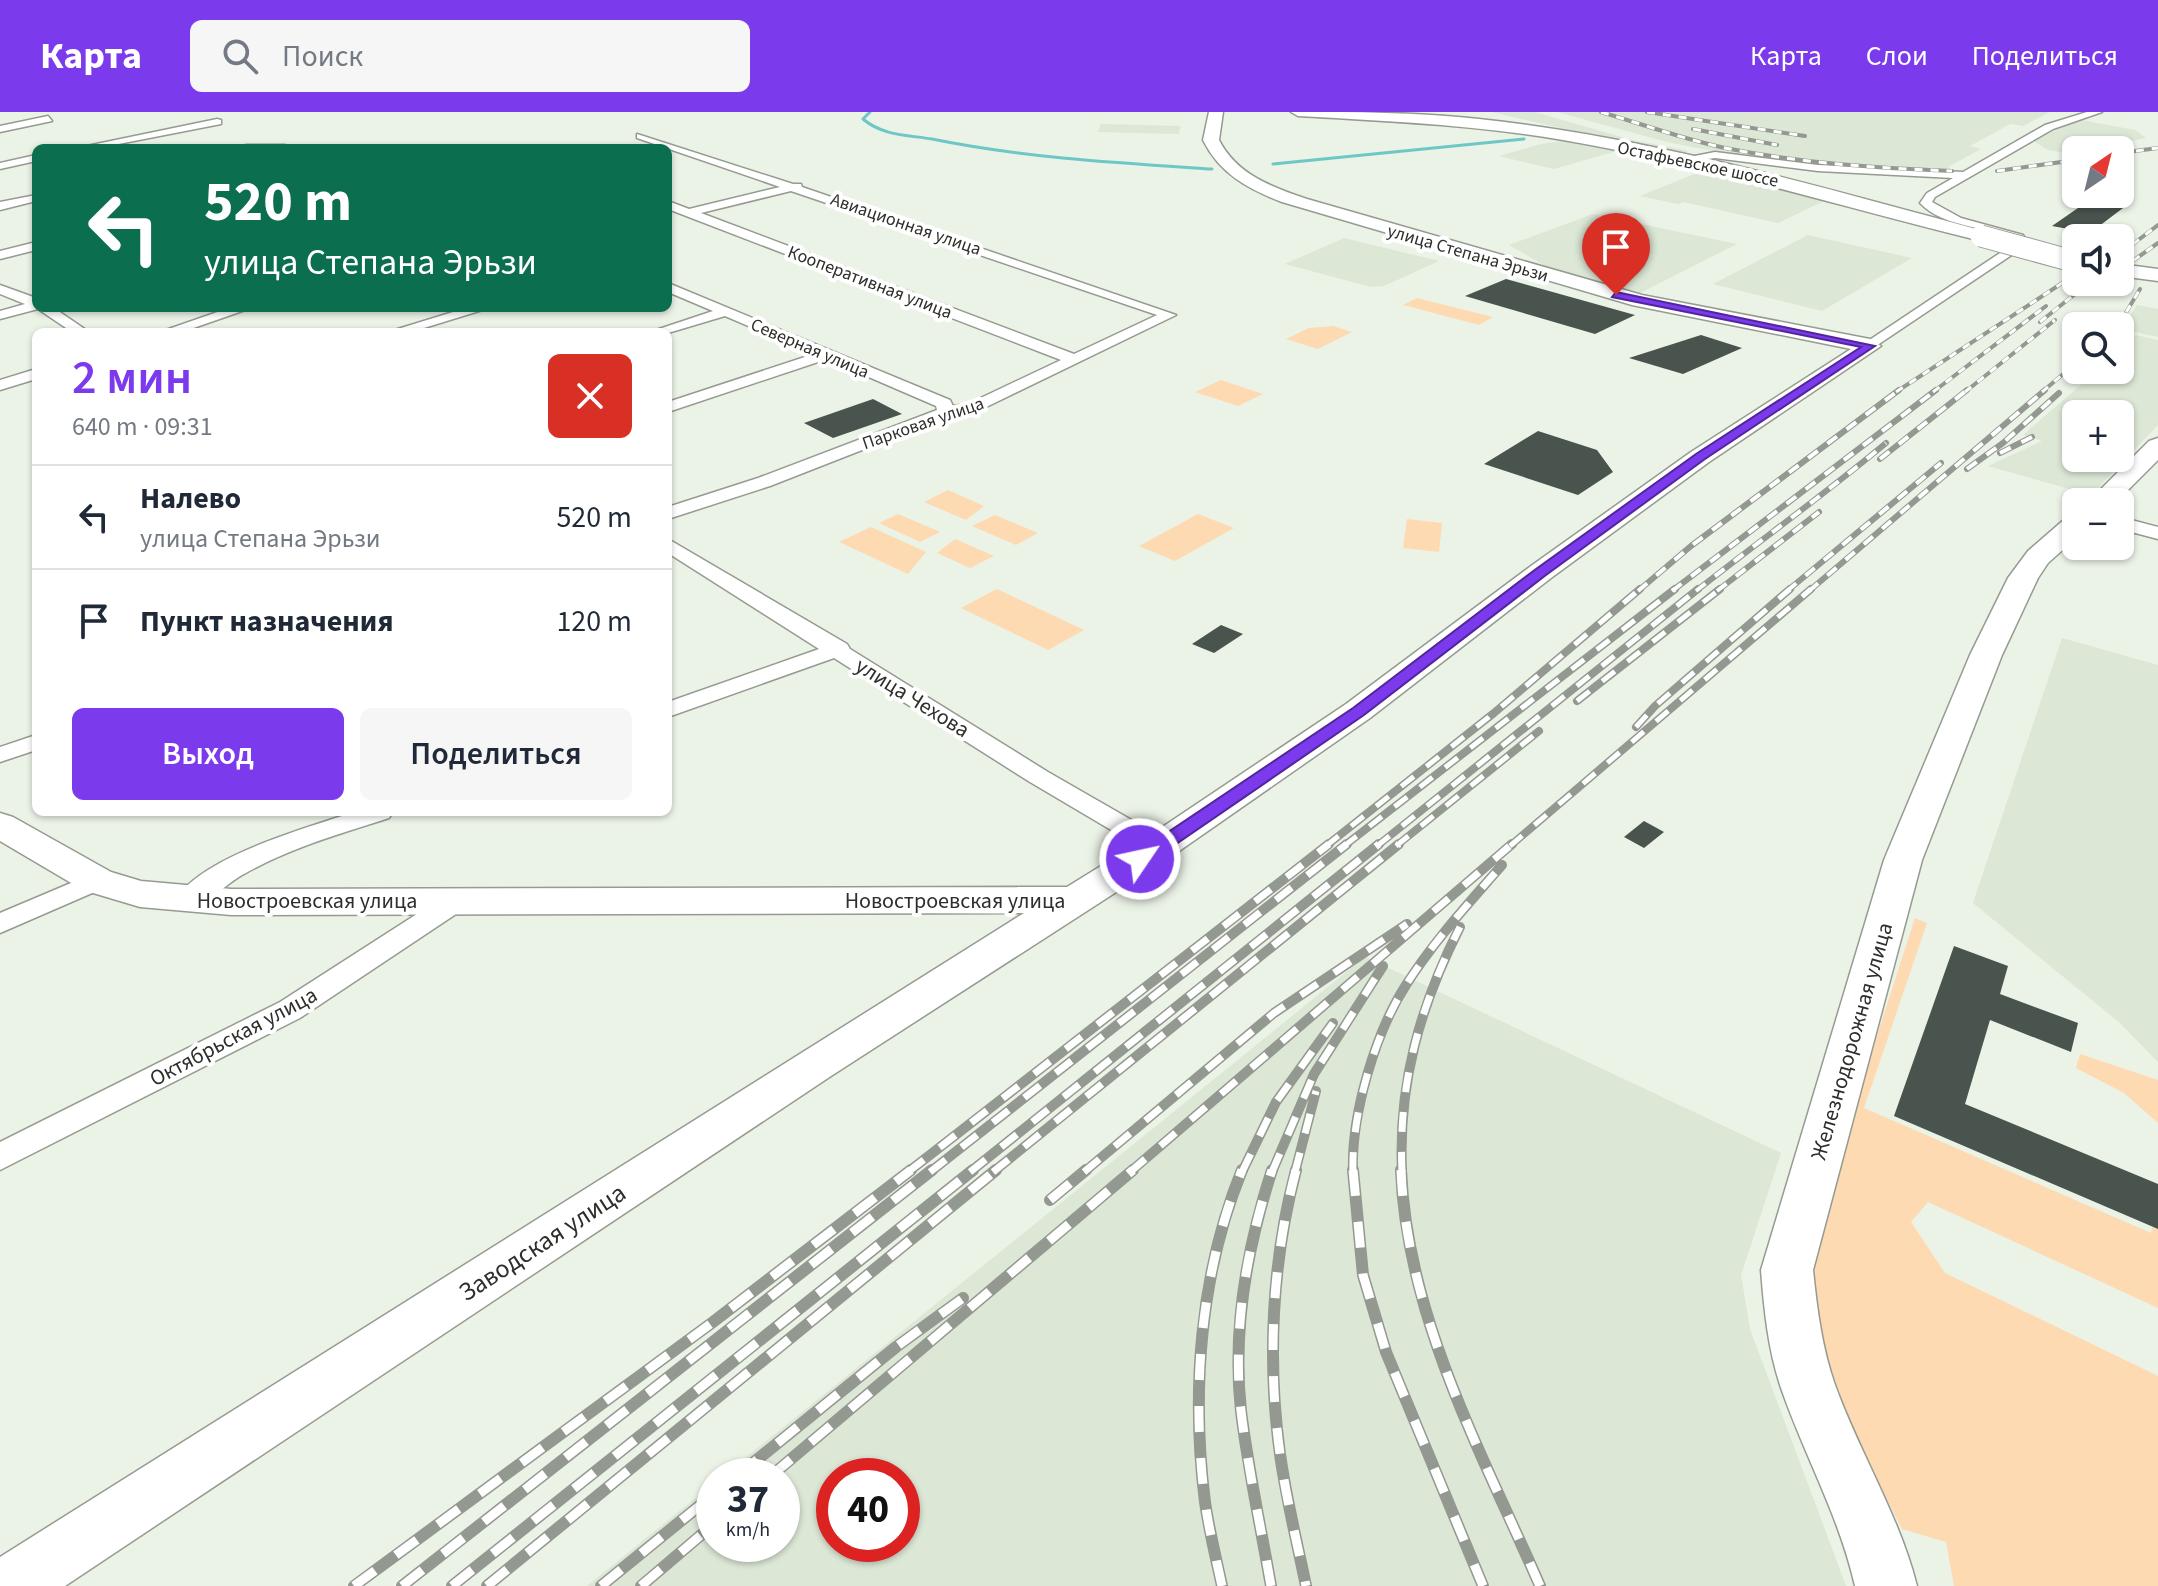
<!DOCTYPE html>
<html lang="ru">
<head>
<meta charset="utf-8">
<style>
  :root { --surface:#fff; --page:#f6f6f7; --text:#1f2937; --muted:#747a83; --line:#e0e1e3; --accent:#7c3aed }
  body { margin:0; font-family:"Source Sans 3",sans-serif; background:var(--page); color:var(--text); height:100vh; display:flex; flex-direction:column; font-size:30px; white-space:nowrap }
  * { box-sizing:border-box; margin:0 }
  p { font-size:26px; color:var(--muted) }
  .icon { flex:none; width:44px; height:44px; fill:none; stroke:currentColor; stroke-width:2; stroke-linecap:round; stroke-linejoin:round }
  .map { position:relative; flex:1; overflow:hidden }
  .sheet { position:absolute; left:32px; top:216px; width:640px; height:488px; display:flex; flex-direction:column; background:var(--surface); border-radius:12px; box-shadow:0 2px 6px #0004 }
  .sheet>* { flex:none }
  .top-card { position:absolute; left:32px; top:32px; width:640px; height:168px; border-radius:12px; box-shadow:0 2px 6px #0004; background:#0b6e4f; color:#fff; overflow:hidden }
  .needle { width:52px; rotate:35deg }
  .fabs { position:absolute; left:2062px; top:24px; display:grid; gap:16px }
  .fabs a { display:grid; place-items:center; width:72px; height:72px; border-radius:12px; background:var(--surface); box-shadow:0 2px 6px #0004; font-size:40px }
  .speed { position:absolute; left:696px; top:1346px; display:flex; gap:16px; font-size:40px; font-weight:700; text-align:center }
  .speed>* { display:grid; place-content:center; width:104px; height:104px; border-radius:50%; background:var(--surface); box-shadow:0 2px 6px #0004; line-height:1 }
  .speed small { font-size:20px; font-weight:400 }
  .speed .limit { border:12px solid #d22; background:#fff; color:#111 }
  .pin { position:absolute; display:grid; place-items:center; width:68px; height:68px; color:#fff; margin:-82px -34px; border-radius:50% 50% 50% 0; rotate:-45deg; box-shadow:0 0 8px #0007 }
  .pin .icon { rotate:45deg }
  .me { position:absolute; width:88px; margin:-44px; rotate:56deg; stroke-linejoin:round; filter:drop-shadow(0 0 6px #0008) }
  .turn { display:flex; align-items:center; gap:28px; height:168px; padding:0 40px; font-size:36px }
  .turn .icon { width:104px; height:104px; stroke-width:2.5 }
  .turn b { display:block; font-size:56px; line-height:68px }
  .round { display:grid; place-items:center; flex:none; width:84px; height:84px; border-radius:12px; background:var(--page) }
  .headline { display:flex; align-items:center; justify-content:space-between; height:136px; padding:0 40px }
  h1 { font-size:48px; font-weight:600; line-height:60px; color:var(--accent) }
  .cta { display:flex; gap:16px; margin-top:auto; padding:16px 40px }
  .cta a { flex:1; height:92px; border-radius:12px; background:var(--accent); color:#fff; font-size:32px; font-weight:600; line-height:92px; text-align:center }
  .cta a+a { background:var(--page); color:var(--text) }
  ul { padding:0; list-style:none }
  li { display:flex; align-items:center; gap:24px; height:104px; padding:0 40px; border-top:2px solid var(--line) }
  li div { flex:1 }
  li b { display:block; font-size:30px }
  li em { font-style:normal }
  header { display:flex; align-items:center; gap:48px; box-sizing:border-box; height:112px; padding:0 40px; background:var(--accent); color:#fff }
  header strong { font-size:38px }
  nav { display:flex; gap:44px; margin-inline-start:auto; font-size:28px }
  .search { width:560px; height:72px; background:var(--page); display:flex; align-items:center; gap:20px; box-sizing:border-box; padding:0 28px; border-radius:12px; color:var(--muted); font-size:30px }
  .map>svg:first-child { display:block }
  .built { fill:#dce7d6; fill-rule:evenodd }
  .green { fill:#fedab2 }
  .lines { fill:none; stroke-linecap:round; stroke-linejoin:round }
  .stream { stroke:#6ec7c6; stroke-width:3 }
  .building { fill:#49544e }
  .street-casing { stroke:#959b91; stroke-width:3 }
  .secondary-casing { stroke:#959b91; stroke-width:3 }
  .street { fill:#fff; fill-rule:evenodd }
  .secondary { fill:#fff; fill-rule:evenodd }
  .rail-far4-casing { stroke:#939890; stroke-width:4 }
  .rail-far3-casing { stroke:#939890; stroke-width:6 }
  .rail-far2-casing { stroke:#939890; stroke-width:8 }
  .rail-far1-casing { stroke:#939890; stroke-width:10 }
  .rail-casing { stroke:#939890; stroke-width:12 }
  .rail-far4 { stroke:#fff; stroke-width:3; stroke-dasharray:8; stroke-linecap:butt }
  .rail-far3 { stroke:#fff; stroke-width:4; stroke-dasharray:12; stroke-linecap:butt }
  .rail-far2 { stroke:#fff; stroke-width:5; stroke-dasharray:16; stroke-linecap:butt }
  .rail-far1 { stroke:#fff; stroke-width:7; stroke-dasharray:20; stroke-linecap:butt }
  .rail { stroke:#fff; stroke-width:9; stroke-dasharray:26; stroke-linecap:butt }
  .secondary-bridge-casing { stroke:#959b91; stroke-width:23; stroke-linecap:butt }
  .secondary-bridge { stroke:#fff; stroke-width:21 }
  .route { fill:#7c3aed; stroke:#51269a; stroke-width:2 }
  .labels { text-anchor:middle; stroke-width:8; stroke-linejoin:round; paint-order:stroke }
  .far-street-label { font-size:18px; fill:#2d2f2b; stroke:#fff }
  .street-label { font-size:22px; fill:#2d2f2b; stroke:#fff }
  .near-street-label { font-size:26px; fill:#2d2f2b; stroke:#fff }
</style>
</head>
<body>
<header>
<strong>Карта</strong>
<div class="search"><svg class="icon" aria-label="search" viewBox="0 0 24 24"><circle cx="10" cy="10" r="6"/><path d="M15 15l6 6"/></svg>Поиск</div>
<nav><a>Карта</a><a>Слои</a><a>Поделиться</a></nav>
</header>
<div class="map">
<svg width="2158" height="1474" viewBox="0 0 2158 1474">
  <rect width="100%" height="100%" fill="#ebf2e6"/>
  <path class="built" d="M 1492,0 L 1535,0 L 1628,27 L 1689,39 L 1675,43 Z
    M 1557,0 L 2050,0 L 2023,14 L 2010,12 L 1970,34 L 1981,37 L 1948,55 L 1956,61 L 1872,58 L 1733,43 L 1667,30 Z
    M 2081,8 L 2135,18 L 2146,26 L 2067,42 L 2046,37 L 2032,28 Z
    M 1101,12 L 1180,14 L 1179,22 L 1098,20 Z
    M 1570,28 L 1616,39 L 1554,57 L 1499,44 L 1541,32 Z
    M 1702,59 L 1830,86 L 1778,111 L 1684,90 L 1678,92 L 1640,84 Z
    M 1593,102 L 1737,132 L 1640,181 L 1547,155 L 1509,133 Z
    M 1808,123 L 1912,146 L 1822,199 L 1713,172 Z
    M 1344,126 L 1439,149 L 1384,174 L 1371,175 L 1285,152 Z
    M 2137,193 L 2158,197 L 2158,225 L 2122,217 Z
    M 2136,223 L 2158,228 L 2158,313 L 2098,376 L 2084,381 L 1988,354 L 2042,329 L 2023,323 L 2098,258 L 2120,258 L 2120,239 ZM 2076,302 L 2120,302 L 2120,346 L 2076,346 Z
    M 2062,526 L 2158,553 L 2158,950 L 2120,911 L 1973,791 Z
    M 1365,845 L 1781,1041 L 1741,1163 L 1750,1217 L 1846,1474 L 587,1474 L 714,1371 L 714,1432 L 782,1432 L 782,1364 L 723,1364 ZM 834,1364 L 902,1364 L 902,1432 L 834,1432 Z"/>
  <path class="green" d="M 1417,186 L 1493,205 L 1479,213 L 1403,193 Z
    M 1333,214 L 1352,220 L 1318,237 L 1286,227 L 1309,216 Z
    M 1221,268 L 1263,282 L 1238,294 L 1195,280 Z
    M 948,378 L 984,394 L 966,408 L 924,390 Z
    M 898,402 L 940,420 L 920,430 L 879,411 Z
    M 1198,402 L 1234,416 L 1175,449 L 1139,434 Z
    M 995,403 L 1038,421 L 1016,433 L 972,414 Z
    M 1407,407 L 1442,411 L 1439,440 L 1403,436 Z
    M 871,415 L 926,440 L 908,462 L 839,430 Z
    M 955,427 L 994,444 L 970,456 L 937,441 Z
    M 997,477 L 1084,518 L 1048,538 L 961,496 Z
    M 1915,806 L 1927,811 L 1864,996 L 2151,1121 L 2158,1090 L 2158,1196 L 1928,1090 L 1911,1110 L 1945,1161 L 2158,1264 L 2158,1474 L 1954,1474 L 1946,1430 L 1902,1417 L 1816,1250 L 1801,1159 Z
    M 2080,942 L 2158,968 L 2158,1011 L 2124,981 L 2076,956 Z"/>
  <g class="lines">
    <path class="stream" d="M 870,0 L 863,7 C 883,24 908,23 932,27 C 1025,46 1118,51 1212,57
      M 1273,52 L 1524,27"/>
  </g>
  <path class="building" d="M 2091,87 L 2127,93 L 2090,121 L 2052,114 Z
    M 1506,167 L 1635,203 L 1595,222 L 1465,184 Z
    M 1701,223 L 1742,236 L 1683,262 L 1629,246 Z
    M 873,287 L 902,302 L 833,326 L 804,311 Z
    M 1538,319 L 1597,338 L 1613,360 L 1578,383 L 1484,352 Z
    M 1221,513 L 1243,522 L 1214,541 L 1192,532 Z
    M 1644,709 L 1664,720 L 1644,736 L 1624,725 Z
    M 1954,834 L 2008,854 L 2000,882 L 2078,911 L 2071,940 L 1990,908 L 1965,992 L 2158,1072 L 2158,1117 L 1894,1004 Z"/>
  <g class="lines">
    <g class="street-casing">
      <path id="street" d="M 2087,0 L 2102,0 L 2053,17 L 1935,85 L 1932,90 L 1961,106 L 2023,123 L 2028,132 L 1870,238 L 1865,237 L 1865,231 L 2015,131 C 1987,111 1946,118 1920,91 L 1927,81 L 1953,66 L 1818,59 L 1715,46 L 1679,51 L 1674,48 L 1715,40 L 1818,53 L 1963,60 L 2045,13 Z
        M 48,4 L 52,9 L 0,20 L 0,14 Z
        M 217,7 L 221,8 L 221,12 L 98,36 L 77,36 Z
        M 637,22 L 793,72 L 801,72 L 802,75 L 1176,203 L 978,299 L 949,304 L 770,374 L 668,407 L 668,395 L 758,366 L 937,298 L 936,294 L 827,247 L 668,300 L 668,290 L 814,242 L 725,204 L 668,221 L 650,220 L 713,199 L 668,180 L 668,171 L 950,288 L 953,294 L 968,292 L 1061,248 L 668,97 L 668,89 L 689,97 L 780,75 L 637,26 ZM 791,79 L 1157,203 L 1074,242 L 701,101 Z
        M 246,33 L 285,33 L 290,36 L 241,36 Z
        M 36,43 L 36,49 L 0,57 L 0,51 Z
        M 36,83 L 36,89 L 0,98 L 0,90 Z
        M 36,130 L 36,138 L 0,147 L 0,139 Z
        M 0,173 L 36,186 L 36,196 L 54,196 L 89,220 L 72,220 L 38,197 L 0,207 L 0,199 L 25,192 L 0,182 Z
        M 229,196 L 251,196 L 182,220 L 160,220 Z
        M 466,196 L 489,196 L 411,220 L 388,220 Z
        M 36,257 L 36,267 L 0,278 L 0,268 Z
        M 2120,405 L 2158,415 L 2158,427 L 2120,417 Z
        M 668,427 L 847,532 L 850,537 L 1048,660 L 1168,729 L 1172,735 L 1168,741 L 1159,743 L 1150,741 L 1030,670 L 834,546 L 668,605 L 668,590 L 819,537 L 668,441 Z
        M 36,623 L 36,638 L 0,650 L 0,635 Z
        M 354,700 L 393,700 L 389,706 C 340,722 289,736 244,762 C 224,772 203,800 180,793 L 176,787 C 203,744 307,716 354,700 Z
        M 97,760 L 106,763 L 110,769 L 106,775 L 0,821 L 0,801 Z
        M 458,779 L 468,782 L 472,788 L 468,794 L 300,906 L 0,1058 L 0,1030 L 280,890 L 448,782 Z"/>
    </g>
    <g class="secondary-casing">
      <path id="secondary" d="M 1209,0 L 1223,0 L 1219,28 C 1237,63 1272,75 1307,87 L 1642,183 L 1870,227 L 1881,234 L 1709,350 L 1551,466 L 1370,606 L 1172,744 L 831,964 L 65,1474 L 0,1474 L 0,1445 L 1024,801 L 231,803 L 140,795 L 83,778 L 0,729 L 0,701 L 13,705 L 111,760 L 141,769 L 231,777 L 1067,775 L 1146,726 L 1346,592 L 1531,454 L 1691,340 L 1851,237 L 1632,193 L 1282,90 C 1248,77 1220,62 1203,28 Z
        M 1291,0 C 1354,0 1416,0 1479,7 C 1651,25 1820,75 1987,120 L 1990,124 L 1981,129 C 1842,95 1705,52 1563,28 C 1475,13 1387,9 1298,4 Z
        M 2120,152 L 2158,157 L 2158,169 L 2120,164 Z
        M 2158,326 L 2158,348 L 2116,390 L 2088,390 L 2149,329 Z
        M 2076,404 L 2076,426 L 2048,451 L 2038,466 L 2002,543 L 1922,748 L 1813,1158 C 1817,1197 1822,1236 1835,1273 C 1860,1342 1899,1403 1917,1474 L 1855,1474 C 1839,1403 1803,1341 1780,1273 C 1768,1236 1764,1197 1761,1158 L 1884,748 L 1970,543 L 2008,466 L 2028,439 L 2066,406 Z"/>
    </g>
    <use href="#street" class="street"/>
    <use href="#secondary" class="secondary"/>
    <g class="rail-far4-casing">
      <path id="rail-far4" d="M 1601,0 C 1642,12 1683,27 1725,36 C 1800,51 1876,56 1952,59
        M 1647,0 L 1805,24
        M 1693,17 L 1777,33
        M 2120,41 L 2158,36
        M 1997,59 L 2076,48
        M 2120,142 L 2158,113
        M 2120,158 L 2158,131
        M 2040,210 L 2090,170
        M 2118,214 L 2140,177
        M 1896,280 L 2076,162
        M 1933,280 L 2046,194
        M 1965,280 L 2055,208
        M 2042,280 L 2076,251"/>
    </g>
    <g class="rail-far3-casing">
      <path id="rail-far3" d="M 2000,341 L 2032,325
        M 1880,347 L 1967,278
        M 1967,357 L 2003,331 L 2059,281
        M 1638,479 L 1691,434 L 1899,278
        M 1672,479 L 1936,278
        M 1696,479 C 1759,429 1824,383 1886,331
        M 1717,479 L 1819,400
        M 1787,479 L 1941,351
        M 1809,479 L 2045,278"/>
    </g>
    <g class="rail-far2-casing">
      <path id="rail-far2" d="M 1577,589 L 1720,477
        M 1636,615 L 1655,594 L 1790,477
        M 1326,734 L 1494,601 L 1640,477
        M 1344,734 L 1675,477
        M 1377,734 L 1698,477
        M 1396,734 L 1539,619
        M 1510,734 L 1811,477"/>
    </g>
    <g class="rail-far1-casing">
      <path id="rail-far1" d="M 908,1060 L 1329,732
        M 930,1060 L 1347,732
        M 970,1060 L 1379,732
        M 993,1060 L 1399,732
        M 1084,1060 L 1274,901 L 1407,812
        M 1130,1060 L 1512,732
        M 1242,1060 L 1276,990 L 1333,911
        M 1272,1060 L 1314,962 L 1383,854
        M 1295,1060 L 1316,979
        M 1353,1060 C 1351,1003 1375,921 1406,873 C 1433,830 1469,791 1502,753
        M 1402,1060 C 1398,971 1420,894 1460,815"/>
    </g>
    <g class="rail-casing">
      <path id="rail" d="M 1296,1058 C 1272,1149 1267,1248 1280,1342 C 1286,1386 1297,1430 1306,1474
        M 1353,1058 L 1363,1163 L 1386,1240 L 1483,1474
        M 1401,1058 C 1407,1206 1482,1341 1540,1474
        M 1050,1088 L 1086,1058
        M 737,1364 L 896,1235 L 963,1186
        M 771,1364 L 1133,1058
        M 354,1474 L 713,1210 L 911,1058
        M 402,1474 L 932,1058
        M 452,1474 L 973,1058
        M 487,1474 L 996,1058
        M 601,1474 L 714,1382
        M 641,1474 L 714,1412
        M 1222,1474 C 1216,1446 1209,1418 1205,1390 C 1191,1279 1200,1161 1242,1058
        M 1271,1474 C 1261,1416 1248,1357 1241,1299 C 1232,1217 1247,1135 1272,1058"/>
    </g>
    <use href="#rail-far4" class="rail-far4"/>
    <use href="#rail-far3" class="rail-far3"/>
    <use href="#rail-far2" class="rail-far2"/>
    <use href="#rail-far1" class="rail-far1"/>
    <use href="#rail" class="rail"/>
    <g class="secondary-bridge-casing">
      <path id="secondary-bridge" d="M 1981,124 L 2076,150"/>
    </g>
    <use href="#secondary-bridge" class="secondary-bridge"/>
  </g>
  <path class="route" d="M 1616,180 L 1875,234 L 1705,347 L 1546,463 L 1364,603 L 1147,752 L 1134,752 L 1131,747 L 1134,743 L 1353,596 L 1536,457 L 1696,342 L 1861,235 L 1612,185 Z"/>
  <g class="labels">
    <g class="far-street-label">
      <text transform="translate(1698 52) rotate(12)" y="6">Остафьевское шоссе</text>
      <text transform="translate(906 112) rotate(19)" y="6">Авиационная улица</text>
      <text transform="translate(1468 141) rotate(16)" y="6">улица Степана Эрьзи</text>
      <text transform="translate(870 170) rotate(21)" y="6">Кооперативная улица</text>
      <text transform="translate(810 236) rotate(23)" y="6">Северная улица</text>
      <text transform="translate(923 311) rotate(-19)" y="6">Парковая улица</text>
    </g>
    <g class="street-label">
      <text transform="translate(913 585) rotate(32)" y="8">улица Чехова</text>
      <text x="307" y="796">Новостроевская улица</text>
      <text x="955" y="796">Новостроевская улица</text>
      <text transform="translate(233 924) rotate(-28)" y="8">Октябрьская улица</text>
      <text transform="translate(1851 929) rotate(-74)" y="8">Железнодорожная улица</text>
    </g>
    <g class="near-street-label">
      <text transform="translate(542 1130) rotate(-33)" y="9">Заводская улица</text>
    </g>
  </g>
</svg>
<div class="fabs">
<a><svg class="needle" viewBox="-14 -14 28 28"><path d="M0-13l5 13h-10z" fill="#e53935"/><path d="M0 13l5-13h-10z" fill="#747a83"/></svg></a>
<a><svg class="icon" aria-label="sound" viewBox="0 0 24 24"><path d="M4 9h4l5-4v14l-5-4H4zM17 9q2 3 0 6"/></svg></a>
<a><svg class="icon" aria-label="search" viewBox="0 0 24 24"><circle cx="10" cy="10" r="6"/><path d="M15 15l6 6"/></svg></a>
<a>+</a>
<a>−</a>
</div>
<div class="speed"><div>37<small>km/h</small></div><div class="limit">40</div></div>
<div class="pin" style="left:1616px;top:183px;background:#d93025"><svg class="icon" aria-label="arrive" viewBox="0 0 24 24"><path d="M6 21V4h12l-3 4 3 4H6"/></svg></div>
<svg class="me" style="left:1140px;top:747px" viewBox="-20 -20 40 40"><circle r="17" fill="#7c3aed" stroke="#fff" stroke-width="3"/><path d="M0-11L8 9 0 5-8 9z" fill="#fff"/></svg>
<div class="top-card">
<div class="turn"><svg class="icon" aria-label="left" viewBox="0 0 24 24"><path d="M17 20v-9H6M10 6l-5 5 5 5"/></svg><div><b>520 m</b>улица Степана Эрьзи</div></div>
</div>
<section class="sheet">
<div class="headline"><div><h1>2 мин</h1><p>640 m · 09:31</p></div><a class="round" style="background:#d93025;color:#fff"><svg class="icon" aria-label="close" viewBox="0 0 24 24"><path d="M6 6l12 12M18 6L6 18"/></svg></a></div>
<ul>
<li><svg class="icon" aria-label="left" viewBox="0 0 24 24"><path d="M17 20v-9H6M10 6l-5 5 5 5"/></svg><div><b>Налево</b><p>улица Степана Эрьзи</p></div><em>520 m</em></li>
<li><svg class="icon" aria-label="arrive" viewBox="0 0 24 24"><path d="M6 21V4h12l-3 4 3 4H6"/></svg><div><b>Пункт назначения</b></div><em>120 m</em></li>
</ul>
<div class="cta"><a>Выход</a><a>Поделиться</a></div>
</section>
</div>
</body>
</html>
